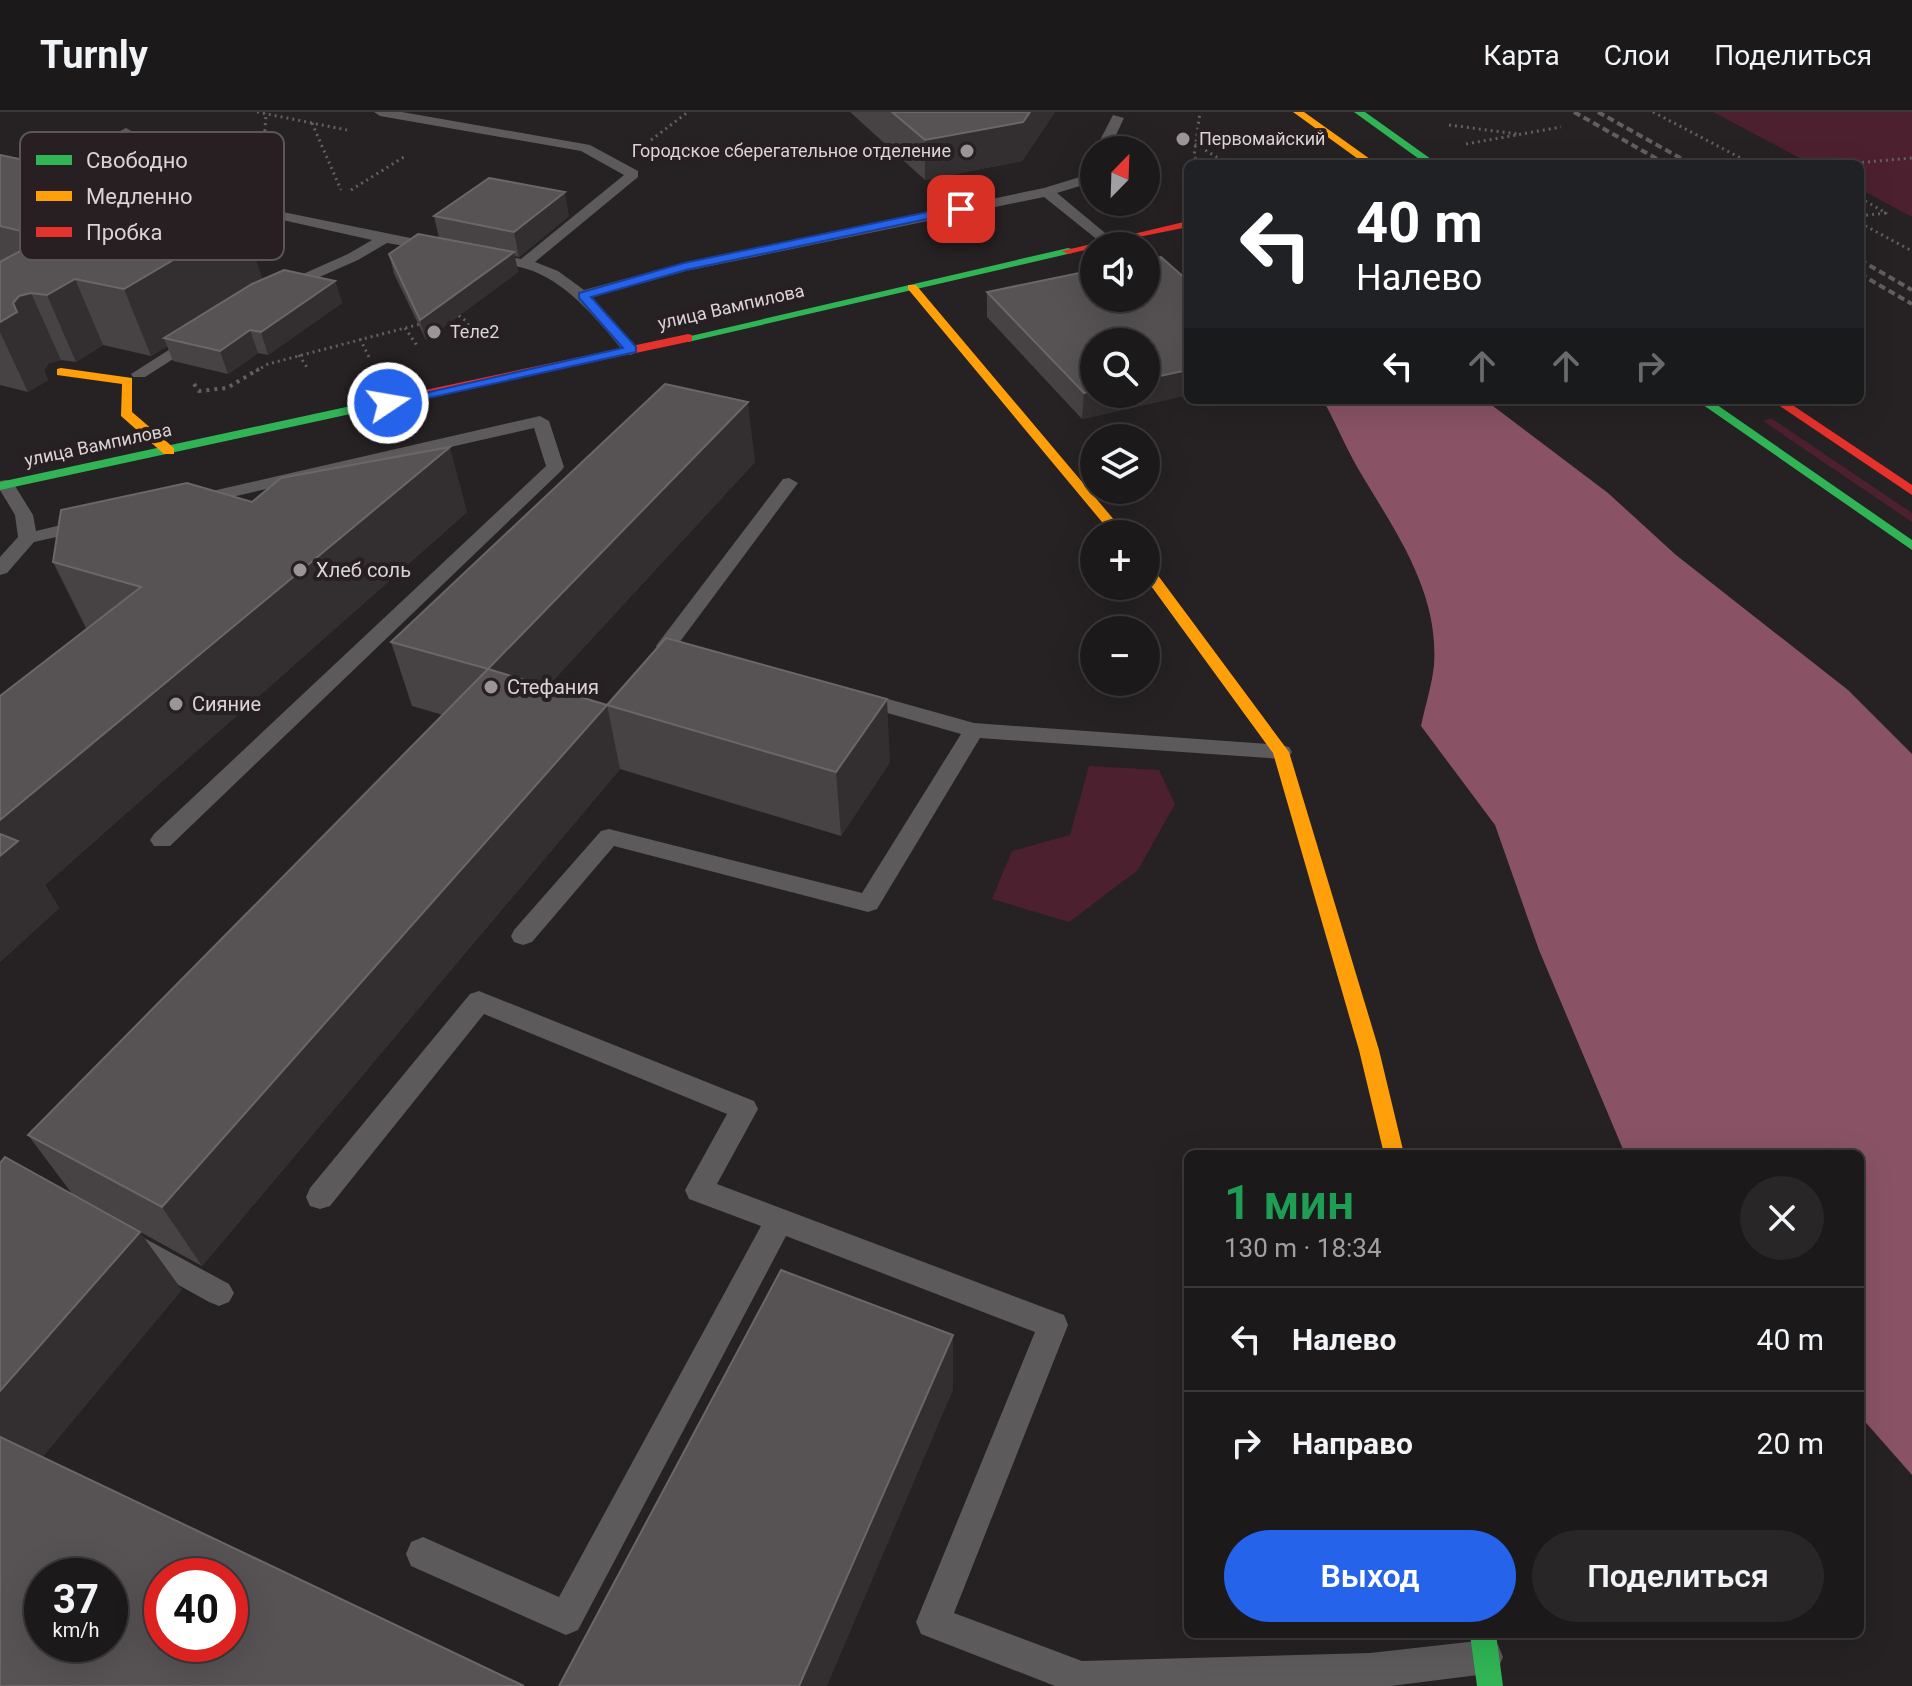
<!DOCTYPE html>
<html lang="ru">
<head>
<meta charset="utf-8">
<style>
  :root { --surface:#1c191a; --page:#292627; --text:#f1f3f6; --muted:#a0a0a2; --line:#3a3839; --accent:#2563eb }
  body { margin:0; font-family:Roboto,sans-serif; background:var(--page); color:var(--text); height:100vh; display:flex; flex-direction:column; font-size:30px; white-space:nowrap }
  * { box-sizing:border-box; margin:0 }
  p { font-size:26px; color:var(--muted) }
  .icon { flex:none; width:44px; height:44px; fill:none; stroke:currentColor; stroke-width:2; stroke-linecap:round; stroke-linejoin:round }
  .map { position:relative; flex:1; overflow:hidden }
  .details { position:absolute; left:1184px; top:1038px; width:680px; height:488px; display:flex; flex-direction:column; background:var(--surface); border-radius:12px; box-shadow:0 8px 32px #0002,0 0 0 2px var(--line) }
  .details>* { flex:none }
  .top-card { position:absolute; left:1184px; top:48px; width:680px; height:244px; border-radius:12px; box-shadow:0 8px 32px #0002,0 0 0 2px var(--line); background:#202124; color:#fff; overflow:hidden }
  .needle { width:52px; rotate:23deg }
  .tools { position:absolute; left:1080px; top:24px; display:grid; gap:16px }
  .tools a { display:grid; place-items:center; width:80px; height:80px; border-radius:50%; background:var(--surface); box-shadow:0 8px 32px #0002,0 0 0 2px var(--line); font-size:40px }
  .speed { position:absolute; left:24px; top:1446px; display:flex; gap:16px; font-size:40px; font-weight:700; text-align:center }
  .speed>* { display:grid; place-content:center; width:104px; height:104px; border-radius:50%; background:var(--surface); box-shadow:0 8px 32px #0002,0 0 0 2px var(--line); line-height:1 }
  .speed small { font-size:20px; font-weight:400 }
  .speed .limit { border:12px solid #d22; background:#fff; color:#111 }
  .pin { position:absolute; display:grid; place-items:center; width:68px; height:68px; color:#fff; margin:-34px; border-radius:16px; box-shadow:0 4px 12px #0006 }
  .me { position:absolute; width:88px; margin:-44px; rotate:78deg; stroke-linejoin:round; filter:drop-shadow(0 0 6px #0008) }
  .turn { display:flex; align-items:center; gap:28px; height:168px; padding:0 40px; font-size:36px }
  .turn .icon { width:104px; height:104px; stroke-width:2.5 }
  .turn b { display:block; font-size:56px; line-height:68px }
  .lanes { display:flex; align-items:center; height:76px; padding:0 40px; background:#0003; justify-content:center; gap:40px; direction:ltr }
  .lanes .off { opacity:.35 }
  .round { display:grid; place-items:center; flex:none; width:84px; height:84px; border-radius:42px; background:var(--page) }
  .overview { display:flex; align-items:center; justify-content:space-between; height:136px; padding:0 40px }
  h1 { font-size:48px; font-weight:600; line-height:60px; color:#1e9e55 }
  .primary-button { display:flex; gap:16px; margin-top:auto; padding:16px 40px }
  .primary-button a { flex:1; height:92px; border-radius:48px; background:var(--accent); color:#fff; font-size:32px; font-weight:600; line-height:92px; text-align:center }
  .primary-button a+a { background:var(--page); color:var(--text) }
  ul { padding:0; list-style:none }
  li { display:flex; align-items:center; gap:24px; height:104px; padding:0 40px; border-top:2px solid var(--line) }
  li div { flex:1 }
  li b { display:block; font-size:30px }
  li em { font-style:normal }
  header { display:flex; align-items:center; gap:48px; box-sizing:border-box; height:112px; padding:0 40px; background:var(--surface); border-bottom:2px solid var(--line) }
  header strong { font-size:38px }
  nav { display:flex; gap:44px; margin-inline-start:auto; font-size:28px }
  .map>svg:first-child { display:block }
  .green { fill:#4d2030 }
  .water { fill:#895365 }
  .lines { fill:none; stroke-linecap:round; stroke-linejoin:round }
  .path-far1 { stroke:#636061; stroke-width:3; stroke-dasharray:2 4; stroke-linecap:butt }
  .path { stroke:#636061; stroke-width:4; stroke-dasharray:3 5; stroke-linecap:butt }
  .lane { fill:#5d5a5b; fill-rule:evenodd }
  .fast { fill:#30b455; fill-rule:evenodd }
  .slow { fill:#ff9f0a; fill-rule:evenodd }
  .jam { fill:#e5322d; fill-rule:evenodd }
  .rail { stroke:#625d5f; stroke-width:4; stroke-dasharray:7 4; stroke-linecap:butt }
  .wall { fill:#474244 }
  .shaded-wall { fill:#332e30 }
  .building { fill:#575254; stroke:#6b6668; stroke-width:2; fill-rule:evenodd }
  .route { fill:#2563eb; stroke:#184099; stroke-width:2 }
  .poi-dot { fill:#9b9597; stroke:#281f22; stroke-width:3 }
  .labels { text-anchor:middle; stroke-width:8; stroke-linejoin:round; paint-order:stroke }
  .far-poi-label { font-size:18px; fill:#dad4d5; stroke:#281f22; text-anchor:start }
  .far-street-label { font-size:18px; fill:#dad4d5; stroke:#281f22 }
  .poi-label { font-size:20px; fill:#dad4d5; stroke:#281f22; text-anchor:start }
  .key { fill:#281f22; stroke:#5d5558; stroke-width:2 }
  .key-label { font-size:22px; fill:#dad4d5 }
</style>
</head>
<body>
<header>
<strong>Turnly</strong>
<nav><a>Карта</a><a>Слои</a><a>Поделиться</a></nav>
</header>
<div class="map">
<svg width="1912" height="1574" viewBox="0 0 1912 1574">
  <rect width="100%" height="100%" fill="#262123"/>
  <path class="green" d="M 1713,0 L 1912,0 L 1912,105 L 1860,77 L 1860,52 L 1811,52 Z
    M 1771,306 L 1912,401 L 1912,410 L 1763,309 Z
    M 1089,654 L 1159,658 L 1175,692 L 1138,758 L 1069,810 L 992,787 L 1012,739 L 1070,723 Z"/>
  <path class="water" d="M 1323,288 L 1485,288 L 1608,381 L 1676,443 L 1848,578 L 1912,642 L 1912,1363 L 1860,1304 L 1860,1042 L 1625,1042 L 1539,838 L 1495,713 L 1421,614 C 1425,594 1432,573 1434,553 C 1439,482 1398,423 1363,365 C 1348,341 1337,313 1323,288 Z"/>
  <g class="lines">
    <path class="path-far1" d="M 257,0 L 347,18
      M 1653,0 L 1752,52
      M 312,11 L 341,78
      M 1449,13 L 1518,22
      M 1196,23 L 1267,26
      M 651,28 L 688,0
      M 1195,32 L 1228,52
      M 1466,32 L 1561,15
      M 1199,52 L 1194,44 L 1200,0
      M 1844,52 L 1912,46
      M 262,67 L 266,1
      M 351,78 L 407,43
      M 1860,86 L 1886,101 L 1860,104
      M 1860,111 L 1912,139
      M 453,204 L 458,203 L 466,209 L 474,223
      M 405,216 L 418,235
      M 360,227 L 369,245
      M 299,243 L 308,257
      M 256,259 L 268,252 L 424,211"/>
    <path class="path" d="M 194,272 L 199,279 L 227,276 L 259,257"/>
    <path class="lane" d="M 374,0 L 402,0 L 590,33 L 638,59 L 638,65 L 535,150 L 558,159 L 584,178 L 684,151 L 1044,76 L 1083,64 L 1089,52 L 1094,51 L 1093,70 L 1057,81 L 1116,130 L 1114,133 L 1104,133 L 1044,85 L 686,159 L 592,185 L 639,238 L 631,243 L 625,241 C 599,210 572,175 533,159 C 515,152 496,152 478,147 L 476,144 L 483,140 L 521,147 L 624,63 L 581,39 L 380,4 Z
      M 1113,3 L 1124,6 L 1109,38 L 1095,38 Z
      M 126,16 L 133,20 L 131,23 L 36,72 L 24,69 Z
      M 278,99 L 435,131 L 442,135 L 435,139 L 387,131 L 358,148 L 281,182 L 273,177 L 276,174 L 348,142 L 372,128 L 278,107 L 198,114 L 191,110 L 198,106 Z
      M 197,220 L 203,222 L 203,228 L 145,265 L 133,265 L 131,262 Z
      M 540,304 L 549,309 L 564,355 L 561,359 L 170,734 L 154,734 L 150,728 L 154,722 L 546,354 L 534,316 L 192,394 L 183,389 L 186,385 Z
      M 789,366 L 798,371 L 679,531 L 696,535 L 699,540 L 696,545 L 689,546 L 659,538 L 656,534 L 659,530 L 783,367 Z
      M 6,368 L 12,369 L 33,403 L 36,419 L 90,406 L 99,412 L 97,416 L 34,430 L 7,461 L 0,463 L 0,445 L 18,425 L 15,403 L 0,378 L 0,369 Z
      M 856,578 L 974,611 L 1281,633 L 1289,635 L 1292,640 L 1289,645 L 1281,647 L 980,626 L 877,797 L 868,800 L 614,734 L 532,830 L 523,833 L 514,830 L 511,824 L 514,818 L 601,719 L 609,717 L 862,781 L 961,622 L 849,590 L 845,585 Z
      M 479,879 L 754,989 L 758,997 L 717,1072 L 1064,1203 L 1068,1213 L 954,1501 L 1082,1549 L 1370,1541 L 1486,1528 L 1498,1533 L 1503,1545 L 1498,1557 L 1486,1562 L 1391,1574 L 1055,1574 L 921,1522 L 916,1510 L 1035,1220 L 786,1124 L 578,1518 L 566,1523 L 411,1454 L 406,1442 L 411,1430 L 423,1425 L 559,1485 L 761,1114 L 689,1087 L 685,1078 L 727,1002 L 484,902 L 330,1094 L 320,1097 L 310,1094 L 306,1085 L 310,1076 L 470,882 Z
      M 131,1119 L 229,1172 L 234,1181 L 229,1190 L 219,1194 L 209,1190 L 121,1141 L 117,1132 L 121,1123 Z"/>
    <path class="fast" d="M 1354,0 L 1365,0 L 1438,52 L 1426,52 Z
      M 1068,136 L 1072,137 L 1072,141 L 688,230 L 682,226 Z
      M 397,284 L 401,285 L 401,291 L 0,378 L 0,370 Z
      M 1696,288 L 1710,288 L 1912,428 L 1912,438 Z
      M 1470,1522 L 1496,1522 L 1503,1574 L 1477,1574 Z"/>
    <path class="slow" d="M 1293,0 L 1304,0 L 1377,52 L 1365,52 Z
      M 908,173 L 916,173 L 1126,422 L 1112,422 L 908,177 Z
      M 61,256 L 132,266 L 132,300 L 174,336 L 174,342 L 164,342 L 121,304 L 122,272 L 57,263 L 57,257 Z
      M 1146,453 L 1151,454 L 1289,640 L 1379,938 L 1404,1042 L 1384,1042 L 1359,938 L 1273,641 L 1146,467 Z"/>
    <path class="jam" d="M 1188,109 L 1188,115 L 1094,134 L 1094,136 L 1068,142 L 1062,139 Z
      M 688,222 L 692,223 L 692,229 L 397,292 L 391,288 L 397,284 Z
      M 1771,288 L 1785,288 L 1912,373 L 1912,383 Z"/>
    <path class="rail" d="M 1574,0 L 1666,52
      M 1598,0 L 1691,52
      M 1860,148 L 1912,178
      M 1860,162 L 1912,192"/>
  </g>
  <path class="wall" d="M 850,0 L 1055,0 L 1022,49 L 925,68 Z
    M 0,43 L 186,82 L 193,100 L 263,167 L 335,169 L 342,191 L 268,243 L 258,241 L 228,262 L 173,249 L 167,234 L 151,244 L 103,233 L 76,250 L 61,248 L 49,251 L 44,258 L 48,268 L 28,280 L 0,273 Z
    M 434,104 L 569,104 L 519,145 L 514,144 L 518,160 L 426,228 L 394,162 L 389,142 L 439,126 Z
    M 1188,169 L 1188,283 L 1082,307 L 987,205 L 987,180 Z
    M 755,350 L 547,575 L 607,593 L 890,650 L 841,724 L 620,657 L 202,1154 L 73,1083 L 28,1023 L 443,603 L 412,594 L 391,530 Z
    M 252,390 L 467,400 L 45,773 L 59,796 L 0,850 L 87,517 L 86,516 L 53,450 Z"/>
  <path class="shaded-wall" d="M 1030,0 L 1055,0 L 1022,49 L 925,68 L 925,28 Z
    M 565,80 L 569,104 L 519,145 L 514,120 Z
    M 186,82 L 203,130 L 224,118 L 244,110 L 265,175 L 164,226 L 167,234 L 151,244 L 124,177 L 165,94 Z
    M 514,140 L 518,160 L 426,228 L 420,208 Z
    M 75,167 L 103,233 L 76,250 L 47,183 Z
    M 335,169 L 342,191 L 268,243 L 261,220 Z
    M 31,181 L 61,248 L 49,251 L 44,258 L 48,268 L 28,280 L 0,220 L 0,210 L 19,184 Z
    M 250,218 L 258,241 L 228,262 L 220,239 Z
    M 1188,258 L 1188,283 L 1082,307 L 1084,281 L 1094,279 L 1094,282 L 1146,282 L 1146,267 Z
    M 748,290 L 755,350 L 505,621 L 488,557 Z
    M 450,335 L 467,400 L 45,773 L 59,796 L 0,850 L 0,708 Z
    M 887,587 L 890,650 L 841,724 L 836,660 Z
    M 607,593 L 620,657 L 202,1154 L 162,1095 Z
    M 140,1120 L 182,1178 L 27,1364 L 0,1338 L 0,1279 Z
    M 953,1223 L 953,1278 L 827,1574 L 799,1574 Z"/>
  <path class="building" d="M 892,0 L 1030,0 L 1023,10 L 925,28 Z
    M 0,43 L 186,82 L 165,94 L 244,110 L 224,118 L 124,177 L 75,167 L 47,183 L 31,181 L 19,184 L 13,191 L 17,200 L 0,210 L 0,150 L 46,125 L 0,114 Z
    M 489,66 L 565,80 L 514,120 L 434,104 Z
    M 418,122 L 514,140 L 420,208 L 389,142 Z
    M 1161,145 L 1188,169 L 1188,258 L 1146,267 L 1146,230 L 1094,230 L 1094,279 L 1084,281 L 987,180 L 1094,158 L 1094,186 L 1146,186 L 1146,148 Z
    M 284,158 L 335,169 L 261,220 L 250,218 L 220,239 L 164,226 L 252,172 Z
    M 665,272 L 748,290 L 488,557 L 391,530 Z
    M 450,335 L 0,708 L 0,584 L 141,475 L 53,450 L 61,398 L 187,371 L 252,390 L 281,366 Z
    M 666,526 L 887,587 L 836,660 L 607,593 Z
    M 488,557 L 607,593 L 162,1095 L 28,1023 Z
    M 0,722 L 18,729 L 0,744 Z
    M 5,1045 L 140,1120 L 0,1279 L 0,1051 Z
    M 781,1158 L 953,1223 L 799,1574 L 559,1574 Z
    M 0,1325 L 524,1574 L 0,1574 ZM 42,1464 L 110,1464 L 110,1532 L 42,1532 ZM 162,1464 L 230,1464 L 230,1532 L 162,1532 Z"/>
  <path class="route" d="M 961,93 L 965,94 L 965,99 L 686,158 L 591,185 L 636,235 L 636,240 L 388,295 L 381,291 L 623,236 L 579,186 L 579,181 L 684,151 Z"/>
  <g class="poi-dot">
    <circle cx="1183" cy="27" r="8"/>
    <circle cx="967" cy="39" r="8"/>
    <circle cx="434" cy="220" r="8"/>
    <circle cx="300" cy="458" r="8"/>
    <circle cx="491" cy="575" r="8"/>
    <circle cx="176" cy="592" r="8"/>
  </g>
  <g class="labels">
    <g class="far-poi-label">
      <text x="1199" y="33">Первомайский</text>
      <text x="951" y="45" text-anchor="end">Городское сберегательное отделение</text>
      <text x="450" y="226">Теле2</text>
    </g>
    <g class="far-street-label">
      <text transform="translate(731 195) rotate(-13)" y="6">улица Вампилова</text>
      <text transform="translate(98 333) rotate(-12)" y="6">улица Вампилова</text>
    </g>
    <g class="poi-label">
      <text x="316" y="465">Хлеб соль</text>
      <text x="507" y="582">Стефания</text>
      <text x="192" y="599">Сияние</text>
    </g>
  </g>
  <rect x="20" y="20" width="264" height="128" rx="12" class="key"/>
  <rect x="36" y="43" width="36" height="10" fill="#30b455"/>
  <rect x="36" y="79" width="36" height="10" fill="#ff9f0a"/>
  <rect x="36" y="115" width="36" height="10" fill="#e5322d"/>
  <g class="key-label">
    <text x="86" y="56">Свободно</text>
    <text x="86" y="92">Медленно</text>
    <text x="86" y="128">Пробка</text>
  </g>
</svg>
<div class="tools">
<a><svg class="needle" viewBox="-14 -14 28 28"><path d="M0-13l5 13h-10z" fill="#e53935"/><path d="M0 13l5-13h-10z" fill="#a0a0a2"/></svg></a>
<a><svg class="icon" aria-label="sound" viewBox="0 0 24 24"><path d="M4 9h4l5-4v14l-5-4H4zM17 9q2 3 0 6"/></svg></a>
<a><svg class="icon" aria-label="search" viewBox="0 0 24 24"><circle cx="10" cy="10" r="6"/><path d="M15 15l6 6"/></svg></a>
<a><svg class="icon" aria-label="layers" viewBox="0 0 24 24"><path d="M12 4l9 5-9 5-9-5zM3 14l9 5 9-5"/></svg></a>
<a>+</a>
<a>−</a>
</div>
<div class="speed"><div>37<small>km/h</small></div><div class="limit">40</div></div>
<div class="pin" style="left:961px;top:97px;background:#d93025"><svg class="icon" aria-label="arrive" viewBox="0 0 24 24"><path d="M6 21V4h12l-3 4 3 4H6"/></svg></div>
<svg class="me" style="left:388px;top:291px" viewBox="-20 -20 40 40"><circle r="17" fill="#2563eb" stroke="#fff" stroke-width="3"/><path d="M0-11L8 9 0 5-8 9z" fill="#fff"/></svg>
<div class="top-card">
<div class="turn"><svg class="icon" aria-label="left" viewBox="0 0 24 24"><path d="M17 20v-9H6M10 6l-5 5 5 5"/></svg><div><b>40 m</b>Налево</div></div>
<div class="lanes"><svg class="icon" aria-label="left" viewBox="0 0 24 24"><path d="M17 20v-9H6M10 6l-5 5 5 5"/></svg><svg class="icon off" aria-label="ahead" viewBox="0 0 24 24"><path d="M12 20V5M6 11l6-6 6 6"/></svg><svg class="icon off" aria-label="ahead" viewBox="0 0 24 24"><path d="M12 20V5M6 11l6-6 6 6"/></svg><svg class="icon off" aria-label="right" viewBox="0 0 24 24"><path d="M7 20v-9h11M14 6l5 5-5 5"/></svg></div>
</div>
<section class="details">
<div class="overview"><div><h1>1 мин</h1><p>130 m · 18:34</p></div><a class="round"><svg class="icon" aria-label="close" viewBox="0 0 24 24"><path d="M6 6l12 12M18 6L6 18"/></svg></a></div>
<ul>
<li><svg class="icon" aria-label="left" viewBox="0 0 24 24"><path d="M17 20v-9H6M10 6l-5 5 5 5"/></svg><div><b>Налево</b></div><em>40 m</em></li>
<li><svg class="icon" aria-label="right" viewBox="0 0 24 24"><path d="M7 20v-9h11M14 6l5 5-5 5"/></svg><div><b>Направо</b></div><em>20 m</em></li>
</ul>
<div class="primary-button"><a>Выход</a><a>Поделиться</a></div>
</section>
</div>
</body>
</html>
